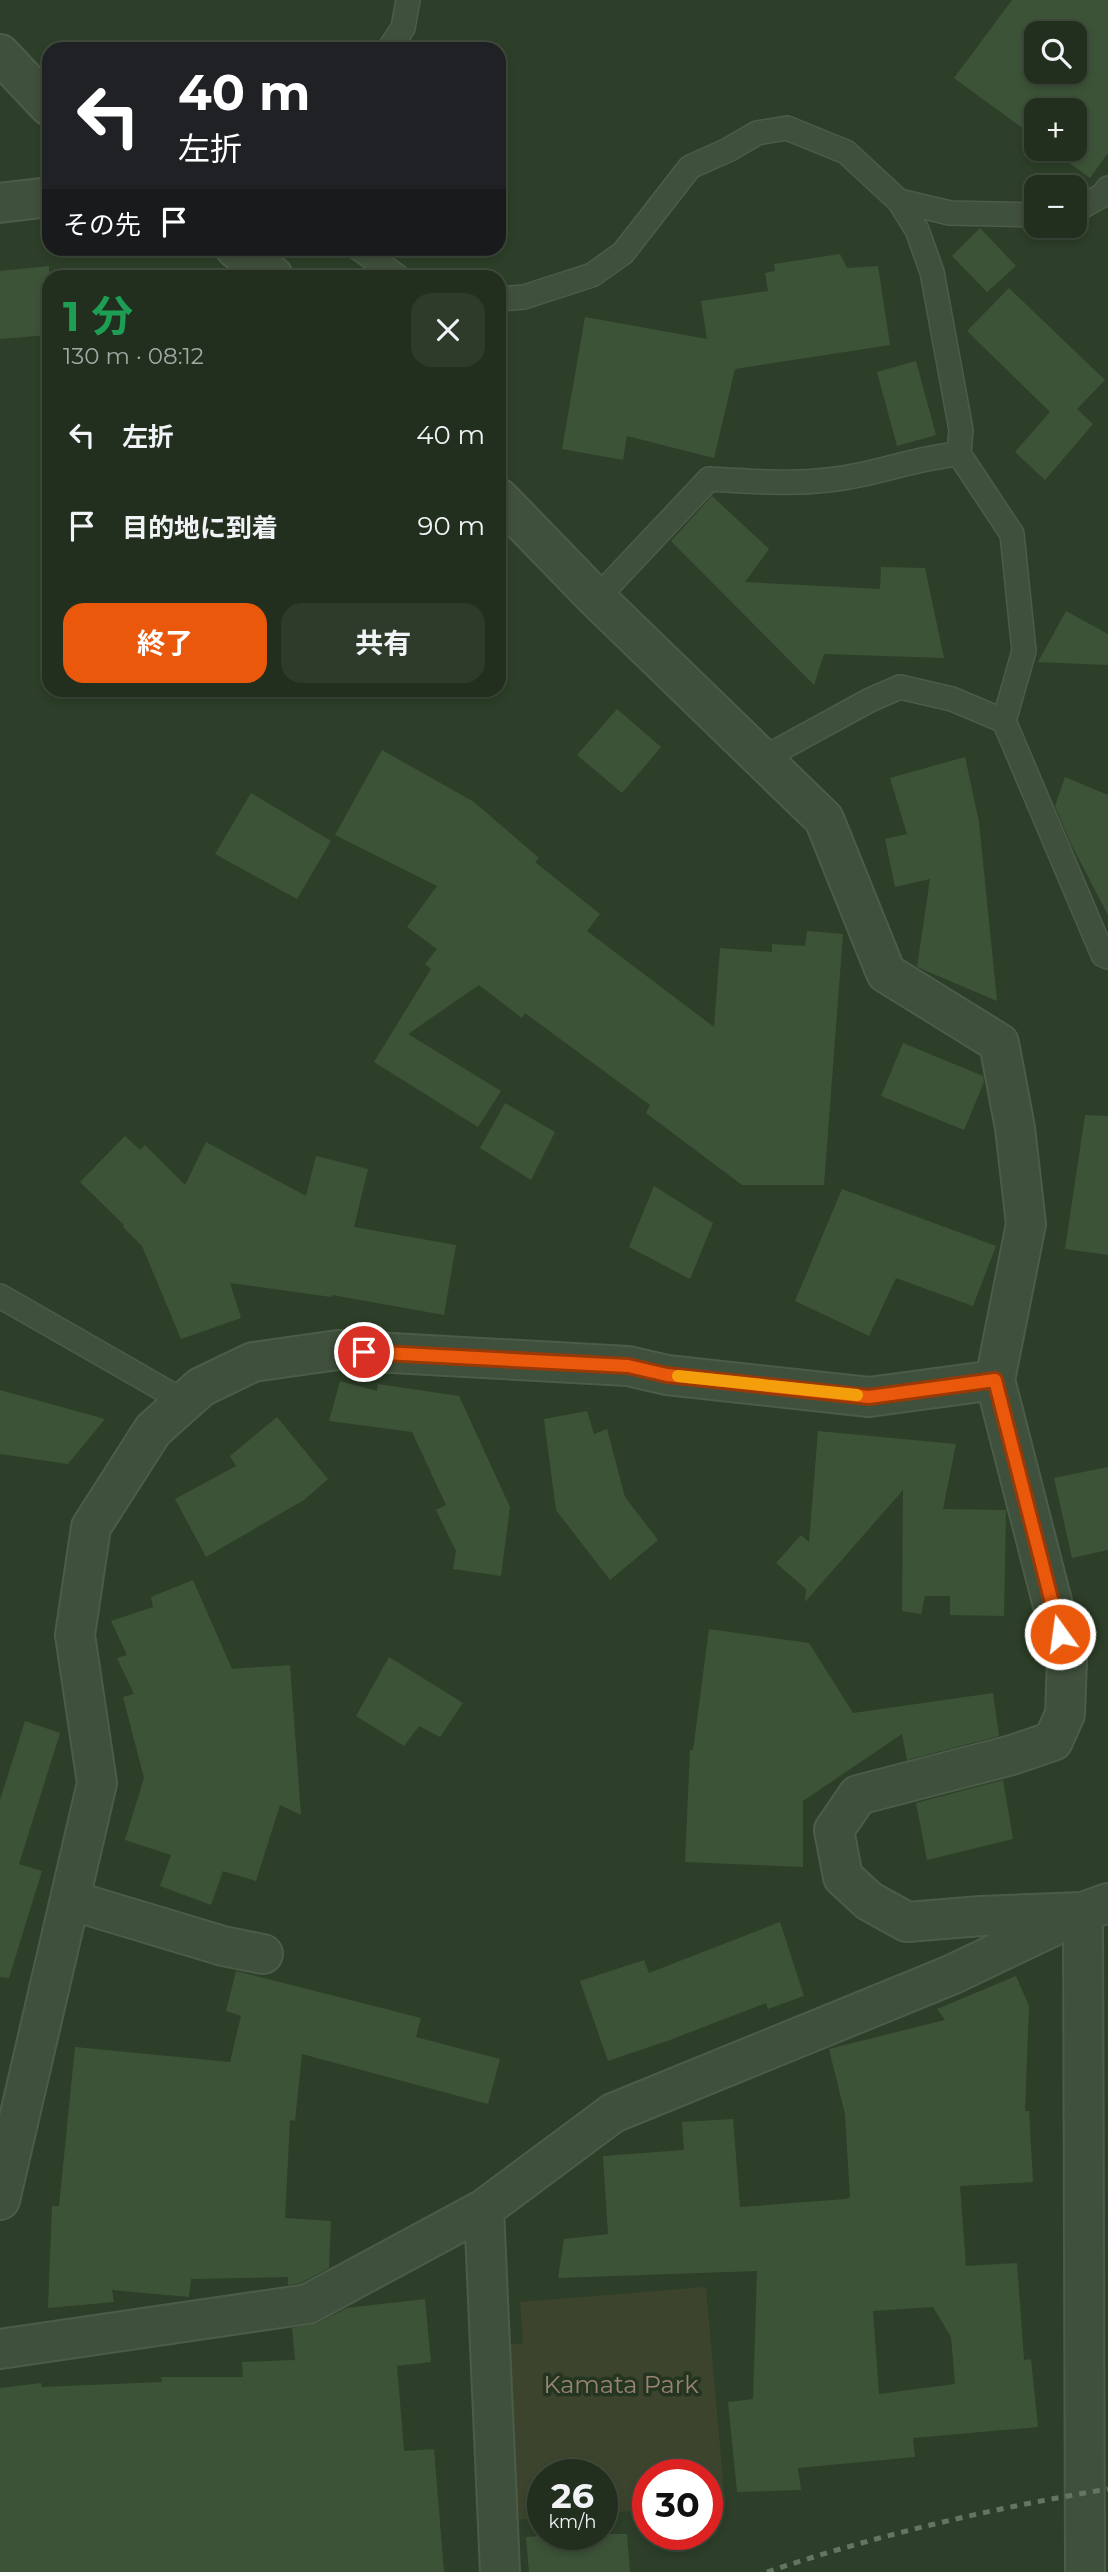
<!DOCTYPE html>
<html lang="ja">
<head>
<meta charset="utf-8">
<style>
  :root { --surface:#222f1e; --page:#2e3b2b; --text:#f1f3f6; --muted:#a2a9a4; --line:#3f4a3c; --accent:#ea580c }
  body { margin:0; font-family:Montserrat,"Noto Sans JP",sans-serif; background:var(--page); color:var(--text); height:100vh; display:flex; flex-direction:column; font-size:26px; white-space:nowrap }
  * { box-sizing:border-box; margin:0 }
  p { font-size:23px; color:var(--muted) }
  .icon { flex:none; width:38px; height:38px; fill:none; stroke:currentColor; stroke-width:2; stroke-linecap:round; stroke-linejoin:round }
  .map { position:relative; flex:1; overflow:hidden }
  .details { position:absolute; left:42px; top:270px; width:464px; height:427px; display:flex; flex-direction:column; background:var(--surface); border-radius:21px; box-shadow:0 4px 10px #0003,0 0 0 2px var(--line) }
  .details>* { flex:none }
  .top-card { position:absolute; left:42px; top:42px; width:464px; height:214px; border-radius:21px; box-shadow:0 4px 10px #0003,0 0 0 2px var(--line); background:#202124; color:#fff; overflow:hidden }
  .fabs { position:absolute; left:1024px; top:21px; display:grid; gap:14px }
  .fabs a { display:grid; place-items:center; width:63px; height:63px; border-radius:14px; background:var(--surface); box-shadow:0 4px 10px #0003,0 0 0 2px var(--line); font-size:35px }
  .speed { position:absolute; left:527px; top:2459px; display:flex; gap:14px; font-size:35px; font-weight:700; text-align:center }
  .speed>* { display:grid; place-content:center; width:91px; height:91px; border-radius:50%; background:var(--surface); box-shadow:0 4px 10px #0003,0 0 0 2px var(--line); line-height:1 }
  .speed small { font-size:18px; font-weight:400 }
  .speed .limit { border:10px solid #d22; background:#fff; color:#111 }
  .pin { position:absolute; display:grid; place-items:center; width:60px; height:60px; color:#fff; margin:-30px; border:4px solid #fff; border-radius:50%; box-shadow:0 2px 7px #0007 }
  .me { position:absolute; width:77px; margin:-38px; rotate:346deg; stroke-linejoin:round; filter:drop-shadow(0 0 5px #0008) }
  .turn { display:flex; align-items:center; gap:24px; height:147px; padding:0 21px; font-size:32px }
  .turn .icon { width:91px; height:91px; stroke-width:2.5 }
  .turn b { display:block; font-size:49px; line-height:60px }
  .then { display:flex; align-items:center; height:66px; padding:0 21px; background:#0003; gap:14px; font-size:26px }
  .round { display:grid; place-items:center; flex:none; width:74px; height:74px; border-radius:21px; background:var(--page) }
  .summary { display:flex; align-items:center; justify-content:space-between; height:119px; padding:0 21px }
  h1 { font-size:42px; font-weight:700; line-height:52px; color:#1e9e55 }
  .cta { display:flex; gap:14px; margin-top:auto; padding:14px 21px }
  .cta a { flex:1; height:80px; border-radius:21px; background:var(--accent); color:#fff; font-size:28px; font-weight:700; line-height:80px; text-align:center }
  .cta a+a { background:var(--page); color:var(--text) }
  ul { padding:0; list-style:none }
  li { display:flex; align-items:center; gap:21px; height:91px; padding:0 21px }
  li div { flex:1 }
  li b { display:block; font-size:26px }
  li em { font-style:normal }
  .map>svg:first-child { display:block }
  .green { fill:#3c442d }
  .building { fill:#3d5338; fill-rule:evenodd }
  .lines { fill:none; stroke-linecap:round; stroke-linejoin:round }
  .service-casing { stroke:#4b5c49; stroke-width:26 }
  .minor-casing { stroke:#4b5c49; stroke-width:42 }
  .service { stroke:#3f503c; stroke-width:23 }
  .minor { stroke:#3f503c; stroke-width:38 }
  .rail { stroke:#63765f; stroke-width:5; stroke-dasharray:7 7; stroke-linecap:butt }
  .route-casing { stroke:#983908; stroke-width:18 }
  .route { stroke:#ea580c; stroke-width:12 }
  .slow { stroke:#f59e0b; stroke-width:12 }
  .labels { text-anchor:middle; stroke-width:7; stroke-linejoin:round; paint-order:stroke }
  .park-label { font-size:24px; fill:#998472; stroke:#243521 }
</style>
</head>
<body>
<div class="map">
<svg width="1108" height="2572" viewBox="0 0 1108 2572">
  <rect width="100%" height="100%" fill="#2d3f28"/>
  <path class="green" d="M 706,2287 L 725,2503 L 707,2505 L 707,2474 L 648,2474 L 647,2510 L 602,2513 L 602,2474 L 542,2474 L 542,2518 L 493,2522 L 478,2347 L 523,2343 L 520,2302 Z"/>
  <path class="building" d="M 1012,0 L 1108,0 L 1108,153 L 1090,178 L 1050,149 L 1074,149 L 1074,110 L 1036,110 L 1036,138 L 954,78 ZM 1036,33 L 1074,33 L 1074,72 L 1036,72 Z
    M 980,228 L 1016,266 L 987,292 L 952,256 Z
    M 840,254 L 847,268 L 878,266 L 890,345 L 735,369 L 714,458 L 627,436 L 623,460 L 562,449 L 585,317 L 707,339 L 701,301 L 768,291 L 765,273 L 775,271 L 774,264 Z
    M 49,266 L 49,335 L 0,339 L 0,271 Z
    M 1009,288 L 1105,380 L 1077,409 L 1093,424 L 1045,480 L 1015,452 L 1050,412 L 967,331 Z
    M 916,361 L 936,435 L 897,446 L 877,372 Z
    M 712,496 L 769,549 L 745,582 L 880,589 L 881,567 L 925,568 L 944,658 L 824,654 L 814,685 L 671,541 Z
    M 1066,611 L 1108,634 L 1108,665 L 1038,662 Z
    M 617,709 L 661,747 L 622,793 L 577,755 Z
    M 382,750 L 474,802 L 539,858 L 535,862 L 600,914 L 587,931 L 714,1027 L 720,948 L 772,952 L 772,944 L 805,946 L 807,931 L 843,934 L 824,1185 L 742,1185 L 646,1113 L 650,1105 L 525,1013 L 522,1018 L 479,985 L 408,1034 L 501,1091 L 478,1127 L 374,1062 L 431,969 L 425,964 L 437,949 L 407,927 L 437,886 L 335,835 Z
    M 965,757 L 979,822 L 997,1001 L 917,967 L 930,879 L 895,887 L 885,839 L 907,834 L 890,778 Z
    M 1065,777 L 1108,795 L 1108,915 L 1071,844 L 1055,806 Z
    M 251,793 L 331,841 L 297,899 L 215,854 Z
    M 903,1043 L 983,1076 L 984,1082 L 964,1130 L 881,1096 Z
    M 505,1103 L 555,1132 L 531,1180 L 480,1148 Z
    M 1085,1115 L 1108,1116 L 1108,1255 L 1065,1249 Z
    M 125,1136 L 140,1150 L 145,1145 L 185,1185 L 206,1142 L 306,1196 L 316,1156 L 368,1169 L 354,1227 L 456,1245 L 444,1315 L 332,1295 L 331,1297 L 230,1283 L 241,1318 L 181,1339 L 142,1246 L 123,1227 L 124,1225 L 80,1182 Z
    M 654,1186 L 713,1223 L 690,1279 L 629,1247 Z
    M 842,1189 L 996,1246 L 973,1306 L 896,1278 L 869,1336 L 795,1301 Z
    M 340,1381 L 377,1391 L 378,1384 L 459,1396 L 510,1507 L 501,1576 L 453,1569 L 456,1551 L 436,1510 L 446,1505 L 412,1432 L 329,1421 Z
    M 0,1390 L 105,1419 L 68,1464 L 0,1454 Z
    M 587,1411 L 594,1434 L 607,1429 L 625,1497 L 658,1540 L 610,1580 L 556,1510 L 544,1419 Z
    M 277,1417 L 328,1479 L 304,1500 L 206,1557 L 175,1499 L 236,1466 L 230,1456 Z
    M 818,1431 L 956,1444 L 943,1509 L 1006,1510 L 1004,1616 L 950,1615 L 950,1596 L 925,1596 L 921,1614 L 902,1611 L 903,1490 L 805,1602 L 806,1589 L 776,1563 L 801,1535 L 809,1542 Z
    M 1108,1467 L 1108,1550 L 1072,1558 L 1054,1478 Z
    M 193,1580 L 232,1669 L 290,1665 L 301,1815 L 280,1805 L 256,1881 L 223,1871 L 211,1905 L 160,1886 L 171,1855 L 125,1840 L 144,1778 L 123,1697 L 134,1694 L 117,1658 L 127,1655 L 111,1621 L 153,1607 L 151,1597 Z
    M 709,1629 L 809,1643 L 853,1713 L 993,1693 L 999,1736 L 907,1760 L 902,1734 L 803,1801 L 803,1867 L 685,1862 L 690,1750 L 693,1750 Z
    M 389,1657 L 463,1703 L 440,1737 L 419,1726 L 404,1746 L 356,1716 Z
    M 25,1721 L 60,1733 L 19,1864 L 42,1871 L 9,1978 L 0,1977 L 0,1800 Z
    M 1003,1780 L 1013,1839 L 927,1860 L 916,1803 Z
    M 780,1922 L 804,1996 L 768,2009 L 766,2003 L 670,2040 L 608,2061 L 580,1981 L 644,1960 L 649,1973 Z
    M 236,1971 L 421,2018 L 416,2037 L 500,2059 L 488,2104 L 302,2054 L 295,2121 L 290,2120 L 285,2218 L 331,2221 L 329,2268 L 301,2283 L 288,2285 L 288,2277 L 191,2279 L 189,2297 L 112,2290 L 114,2302 L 48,2308 L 52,2206 L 59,2206 L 75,2047 L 230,2062 L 241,2016 L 226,2011 Z
    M 1016,1976 L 1029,2006 L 1025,2111 L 1029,2111 L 1033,2182 L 960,2186 L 966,2266 L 1017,2263 L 1024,2360 L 1031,2359 L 1038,2427 L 913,2438 L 915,2457 L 798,2468 L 801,2490 L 737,2492 L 728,2402 L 753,2399 L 757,2271 L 558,2278 L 564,2239 L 608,2234 L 603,2156 L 684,2150 L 682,2122 L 733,2119 L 740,2207 L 846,2199 L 850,2197 L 845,2114 L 829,2049 L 945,2020 L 937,2009 ZM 933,2307 L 951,2337 L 955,2384 L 879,2394 L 873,2311 Z
    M 425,2299 L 431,2362 L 397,2366 L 404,2451 L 434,2449 L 444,2572 L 0,2572 L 0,2388 L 41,2383 L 42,2387 L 162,2382 L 161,2377 L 243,2377 L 242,2362 L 295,2360 L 292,2328 L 318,2323 L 347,2308 Z
    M 561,2534 L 627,2534 L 630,2572 L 529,2572 L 526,2537 Z"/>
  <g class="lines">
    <g class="service-casing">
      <path id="service" d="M 389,49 L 403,28 L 408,0
        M 899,201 L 950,213 L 1036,215
        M 1074,211 L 1103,195 L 1108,188
        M 358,248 L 397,276
        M 499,299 L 524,297 L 592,275 L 623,253 L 690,167 L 728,150 L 757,133 L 787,128 L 846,152 L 899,201 L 917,230 L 932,272 L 961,430 L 959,454 C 924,457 893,468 859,475 C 810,486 759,482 709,479 L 597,598
        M 959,454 L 1012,534 L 1024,651 L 1004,721 L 1103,955 L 1108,957
        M 762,759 L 870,700 L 900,687 L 952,699 L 1004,721
        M 0,1296 L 185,1402"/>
    </g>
    <g class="minor-casing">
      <path id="minor" d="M 0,54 L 49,106
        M 0,203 L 49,197
        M 235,248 L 273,276
        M 995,1380 L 1067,1660 L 1065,1714 L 1053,1741 L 1012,1755 L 858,1795 L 834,1830 L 843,1877 L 869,1901 L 907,1922 L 981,1916 L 1083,1912 L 1085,2572
        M 70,1900 L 223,1946 L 263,1954
        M 0,2200 L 97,1783 L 75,1635 L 91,1527 L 153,1430 L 201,1387 L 253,1362 L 338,1350 L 628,1366 L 667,1375 L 869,1397 L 995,1380 L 1026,1224 L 1015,1128 L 999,1043 L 886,973 L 824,819 L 595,597 L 499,498
        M 484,2209 L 500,2572
        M 0,2349 L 308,2304 L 484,2209 L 613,2113 L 951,1975 L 1083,1912 L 1108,1903"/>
    </g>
    <use href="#service" class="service"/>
    <use href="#minor" class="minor"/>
    <path class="rail" d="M 767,2572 C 877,2535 993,2508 1108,2489"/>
  </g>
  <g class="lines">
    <g class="route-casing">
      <path id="route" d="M 364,1352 L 628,1366 L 667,1375 L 869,1397 L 995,1380 L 1060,1634"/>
    </g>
    <use href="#route" class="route"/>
    <path class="slow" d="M 678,1376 L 857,1395"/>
  </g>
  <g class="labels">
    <g class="park-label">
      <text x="621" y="2393">Kamata Park</text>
    </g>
  </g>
</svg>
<div class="fabs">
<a><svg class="icon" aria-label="search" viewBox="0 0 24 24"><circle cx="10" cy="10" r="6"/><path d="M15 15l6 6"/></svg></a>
<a>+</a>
<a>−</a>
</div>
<div class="speed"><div>26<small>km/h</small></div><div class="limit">30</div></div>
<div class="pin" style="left:364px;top:1352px;background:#d93025"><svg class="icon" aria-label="arrive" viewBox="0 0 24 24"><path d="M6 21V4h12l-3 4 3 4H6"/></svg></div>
<svg class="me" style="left:1060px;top:1634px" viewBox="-20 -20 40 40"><circle r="17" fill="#ea580c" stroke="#fff" stroke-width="3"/><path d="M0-11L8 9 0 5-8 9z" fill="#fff"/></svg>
<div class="top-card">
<div class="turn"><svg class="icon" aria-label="left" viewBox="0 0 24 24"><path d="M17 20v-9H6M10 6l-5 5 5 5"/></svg><div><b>40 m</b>左折</div></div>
<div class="then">その先<svg class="icon" aria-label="arrive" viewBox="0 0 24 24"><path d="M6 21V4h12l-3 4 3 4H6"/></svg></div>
</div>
<section class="details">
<div class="summary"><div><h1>1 分</h1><p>130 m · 08:12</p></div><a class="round"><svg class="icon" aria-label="close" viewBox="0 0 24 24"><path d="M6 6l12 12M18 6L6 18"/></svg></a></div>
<ul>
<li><svg class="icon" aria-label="left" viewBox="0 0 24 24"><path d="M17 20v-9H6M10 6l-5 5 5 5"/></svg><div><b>左折</b></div><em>40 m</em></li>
<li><svg class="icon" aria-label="arrive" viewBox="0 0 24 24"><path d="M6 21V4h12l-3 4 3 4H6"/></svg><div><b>目的地に到着</b></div><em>90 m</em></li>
</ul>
<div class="cta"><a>終了</a><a>共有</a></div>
</section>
</div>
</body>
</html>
